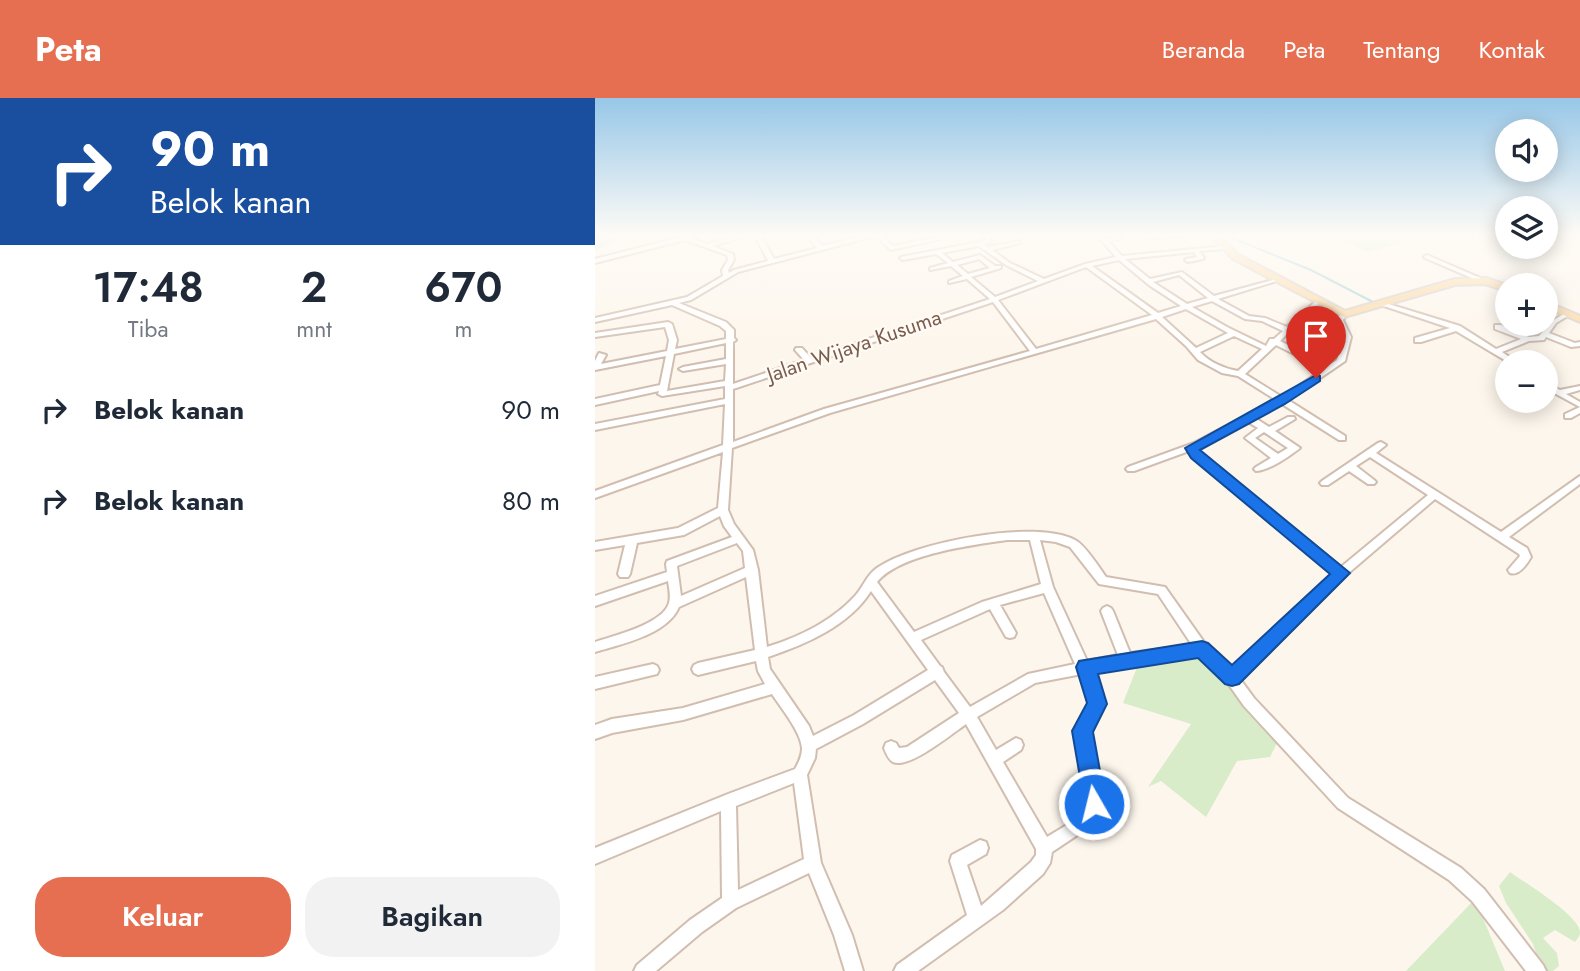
<!DOCTYPE html>
<html lang="id">
<head>
<meta charset="utf-8">
<style>
  :root { --surface:#fff; --page:#f2f2f3; --text:#1f2937; --muted:#747a83; --accent:#e76f51 }
  body { margin:0; font-family:Jost,sans-serif; background:var(--page); color:var(--text); height:100vh; display:flex; flex-direction:column; font-size:26px; white-space:nowrap }
  * { box-sizing:border-box; margin:0 }
  p { font-size:23px; color:var(--muted) }
  .icon { flex:none; width:38px; height:38px; fill:none; stroke:currentColor; stroke-width:2; stroke-linecap:round; stroke-linejoin:round }
  .map { position:relative; flex:1; overflow:hidden }
  .drawer { display:flex; flex-direction:column; background:var(--surface); width:595px }
  .drawer>* { flex:none }
  .hud { background:#1a4fa0; color:#fff; overflow:hidden }
  .controls { position:absolute; left:900px; top:21px; display:grid; gap:14px }
  .controls a { display:grid; place-items:center; width:63px; height:63px; border-radius:50%; background:var(--surface); box-shadow:0 4px 18px #0003; font-size:35px }
  .pin { position:absolute; display:grid; place-items:center; width:60px; height:60px; color:#fff; margin:-72px -30px; border-radius:50% 50% 50% 0; rotate:-45deg; box-shadow:0 0 7px #0007 }
  .pin .icon { rotate:45deg }
  .me { position:absolute; width:77px; margin:-38px; rotate:352deg; stroke-linejoin:round; filter:drop-shadow(0 0 5px #0008) }
  .turn { display:flex; align-items:center; gap:24px; height:147px; padding:0 35px; font-size:32px }
  .turn .icon { width:91px; height:91px; stroke-width:2.5 }
  .turn b { display:block; font-size:49px; line-height:60px }
  .eta { display:flex; justify-content:space-evenly; align-items:center; height:119px; text-align:center }
  .eta b { font-size:42px; font-weight:600; line-height:49px }
  .action { display:flex; gap:14px; margin-top:auto; padding:14px 35px }
  .action a { flex:1; height:80px; border-radius:28px; background:var(--accent); color:#fff; font-size:28px; font-weight:600; line-height:80px; text-align:center }
  .action a+a { background:var(--page); color:var(--text) }
  ul { padding:0; list-style:none }
  li { display:flex; align-items:center; gap:21px; height:91px; padding:0 35px }
  li div { flex:1 }
  li b { display:block; font-size:26px }
  li em { font-style:normal }
  header { display:flex; align-items:center; gap:42px; box-sizing:border-box; height:98px; padding:0 35px; background:var(--accent); color:#fff }
  header strong { font-size:33px }
  nav { display:flex; gap:38px; margin-inline-start:auto; font-size:24px }
  main { display:flex; flex:1; min-height:0 }
  .map>svg:first-child { display:block }
  .green { fill:#d8ecc9 }
  .lines { fill:none; stroke-linecap:round; stroke-linejoin:round }
  .stream { stroke:#a5d3da; stroke-width:2 }
  .river { fill:#bfe3e8; fill-rule:evenodd }
  .minor-casing { stroke:#d1beb0; stroke-width:4 }
  .major-casing { stroke:#dad1cd; stroke-width:4 }
  .minor { fill:#fff; fill-rule:evenodd }
  .major { fill:#fbd9a5; fill-rule:evenodd }
  .route { fill:#1a73e8; stroke:#114b97; stroke-width:2 }
  .labels { text-anchor:middle; stroke-width:5; stroke-linejoin:round; paint-order:stroke }
  .far-street-label { font-size:21px; fill:#7a5c4d; stroke:#fffaf3 }
</style>
</head>
<body>
<header>
<strong>Peta</strong>
<nav><a>Beranda</a><a>Peta</a><a>Tentang</a><a>Kontak</a></nav>
</header>
<main>
<section class="drawer">
<div class="hud">
<div class="turn"><svg class="icon" aria-label="right" viewBox="0 0 24 24"><path d="M7 20v-9h11M14 6l5 5-5 5"/></svg><div><b>90 m</b>Belok kanan</div></div>
</div>
<div class="eta">
<div><b>17:48</b><p>Tiba</p></div>
<div><b>2</b><p>mnt</p></div>
<div><b>670</b><p>m</p></div>
</div>
<ul>
<li><svg class="icon" aria-label="right" viewBox="0 0 24 24"><path d="M7 20v-9h11M14 6l5 5-5 5"/></svg><div><b>Belok kanan</b></div><em>90 m</em></li>
<li><svg class="icon" aria-label="right" viewBox="0 0 24 24"><path d="M7 20v-9h11M14 6l5 5-5 5"/></svg><div><b>Belok kanan</b></div><em>80 m</em></li>
</ul>
<div class="action"><a>Keluar</a><a>Bagikan</a></div>
</section>
<div class="map">
<svg width="985" height="873" viewBox="0 0 985 873">
  <rect width="100%" height="100%" fill="#fdf6ec"/>
  <path class="green" d="M 735,136 L 790,136 L 807,145 L 773,154 Z
    M 603,552 L 685,639 L 675,659 L 642,663 L 611,719 L 566,683 L 553,689 L 596,626 L 528,605 L 546,559 Z
    M 915,774 C 930,785 984,817 985,834 C 985,838 983,840 980,844 L 960,832 L 948,840 L 962,855 L 964,868 L 958,873 L 947,873 L 938,846 L 911,805 L 904,788 Z
    M 880,801 L 910,873 L 811,873 Z"/>
  <g class="lines">
    <path class="stream" d="M 627,136 L 716,172 L 780,205
      M 786,207 L 810,215
      M 968,300 L 985,310"/>
    <path class="river" d="M 28,136 L 40,136 L 0,152 L 0,146 Z"/>
    <g class="minor-casing">
      <path id="minor" d="M 98,136 L 108,136 L 96,140 L 112,146 L 148,136 L 158,136 L 118,148 L 138,156 L 139,162 L 133,172 L 134,175 L 139,172 L 173,163 L 159,136 L 165,136 L 179,161 L 222,150 L 211,136 L 217,136 L 227,148 L 274,136 L 285,136 L 297,148 L 343,139 L 346,141 L 296,152 L 281,138 L 143,174 L 96,202 L 84,205 L 131,224 L 139,232 L 139,240 L 141,242 L 138,244 L 138,286 L 209,262 L 200,252 L 201,250 L 207,250 L 216,260 L 395,201 L 372,181 L 354,185 L 354,183 L 368,178 L 356,168 L 335,172 L 335,170 L 353,165 L 341,156 L 308,162 L 305,160 L 306,159 L 384,144 L 391,142 L 390,137 L 402,136 L 395,139 L 396,144 L 389,146 L 393,149 L 425,143 L 425,145 L 397,152 L 415,165 L 449,181 L 490,166 L 521,159 L 501,136 L 507,136 L 510,140 L 527,139 L 527,141 L 513,143 L 527,158 L 631,148 L 632,149 L 629,151 L 604,153 L 609,160 L 608,161 L 593,164 L 590,162 L 591,161 L 602,159 L 599,154 L 530,161 L 555,181 L 587,174 L 619,198 L 685,180 L 685,182 L 623,201 L 654,218 L 670,220 L 692,229 L 722,202 L 726,202 L 726,204 L 698,231 L 724,244 L 724,248 L 718,248 L 694,234 L 685,243 L 734,267 L 742,262 L 748,239 L 740,222 L 747,215 L 751,215 L 752,216 L 748,222 L 756,239 L 750,263 L 693,302 L 750,338 L 750,342 L 744,342 L 687,306 L 660,320 L 674,329 L 693,319 L 699,319 L 700,321 L 680,333 L 705,350 C 695,358 673,373 661,373 L 659,371 L 661,369 L 676,360 L 650,340 L 663,330 L 653,324 L 602,351 L 604,355 L 746,469 L 833,397 L 775,359 L 761,368 L 779,382 L 781,384 L 779,386 L 773,386 L 754,373 L 733,387 L 727,387 L 725,385 L 727,383 L 783,345 L 786,344 L 791,347 L 781,355 L 906,434 L 985,378 L 985,386 L 914,439 L 932,450 L 936,459 C 932,466 924,478 915,475 L 913,472 L 925,458 L 924,456 L 840,401 L 750,478 L 645,581 L 659,600 L 753,700 L 866,770 L 889,791 L 948,867 L 951,873 L 931,873 L 877,803 L 854,782 L 743,710 L 649,608 L 632,584 L 605,557 L 526,568 L 499,573 L 509,606 L 494,634 L 503,681 L 507,713 L 504,718 L 490,732 L 457,754 L 455,765 L 448,776 L 408,812 L 323,873 L 299,873 L 302,867 L 372,817 L 355,763 L 357,757 L 385,742 L 391,744 L 393,750 L 391,756 L 372,767 L 386,808 L 436,764 L 441,757 L 441,751 L 371,626 C 358,635 313,672 298,664 C 293,661 291,655 289,650 L 291,645 L 296,643 L 301,645 L 304,650 L 312,649 L 364,615 L 340,582 L 268,626 L 221,651 L 220,660 L 212,677 L 226,765 L 257,837 L 268,873 L 250,873 L 239,837 L 214,775 L 141,810 L 107,834 L 61,873 L 39,873 L 42,867 L 95,822 L 127,800 L 126,713 L 0,766 L 0,750 L 133,696 L 200,671 C 204,664 207,658 207,650 C 206,634 186,610 177,596 L 88,622 L 17,635 L 0,641 L 0,627 L 17,621 L 88,610 L 170,586 L 163,573 L 161,563 L 103,577 L 99,575 L 97,571 L 99,567 L 103,565 L 160,552 L 151,479 L 84,509 C 72,537 26,546 0,554 L 0,544 C 18,538 68,526 74,505 C 76,498 74,490 73,483 L 0,508 L 0,498 L 72,474 L 71,466 L 72,463 L 137,439 L 129,428 L 125,418 L 89,437 L 42,445 L 35,476 L 33,479 L 25,479 L 23,476 L 30,447 L 0,452 L 0,444 L 83,430 L 123,410 L 128,354 L 0,400 L 0,393 L 128,347 L 130,306 L 0,332 L 0,326 L 130,301 L 130,288 L 67,298 L 63,296 L 64,293 L 0,307 L 0,301 L 65,287 L 71,258 L 0,272 L 0,263 L 4,255 L 11,257 L 6,266 L 72,253 L 74,242 L 70,229 L 0,239 L 0,235 L 73,224 L 77,226 L 82,242 L 80,251 L 131,241 L 131,233 L 125,228 L 77,207 L 0,224 L 0,220 L 92,199 L 128,178 L 127,172 L 133,162 L 132,157 L 90,142 L 0,165 L 0,161 ZM 384,148 L 411,167 L 443,183 L 400,199 L 376,179 L 406,170 L 406,168 L 400,168 L 385,157 L 358,164 L 347,155 ZM 384,161 L 395,170 L 373,176 L 362,167 ZM 524,162 L 554,187 L 586,208 L 563,215 L 497,168 ZM 491,169 L 557,217 L 441,251 L 403,202 ZM 584,177 L 613,200 L 592,206 L 558,184 ZM 617,203 L 650,221 L 667,223 L 688,233 L 679,241 L 675,241 L 671,248 L 632,229 L 597,209 ZM 398,204 L 435,253 L 229,311 L 138,344 L 138,291 ZM 591,211 L 633,235 L 601,250 L 567,219 ZM 561,221 L 591,248 L 603,262 L 627,275 L 643,278 L 681,302 L 599,345 L 533,369 L 531,371 L 533,373 L 539,373 L 594,353 L 598,359 L 739,475 L 637,572 L 611,547 L 570,489 L 511,479 C 504,469 490,447 480,442 C 440,421 319,444 282,470 C 271,478 269,488 260,498 C 237,523 204,539 172,549 L 163,472 L 158,452 L 139,426 L 133,412 L 137,350 L 235,315 ZM 639,238 L 667,251 L 643,273 C 630,271 614,264 605,254 ZM 131,245 L 131,261 L 88,269 L 84,271 L 88,273 L 131,266 L 130,283 L 72,293 L 79,256 ZM 681,247 L 729,271 L 687,299 L 650,276 ZM 669,334 L 693,350 L 683,356 L 660,340 ZM 412,442 L 435,442 L 446,486 L 387,504 L 319,534 L 282,484 C 305,456 377,447 412,442 ZM 445,442 L 461,444 L 475,449 L 504,486 L 563,496 L 597,547 L 535,555 L 518,513 L 516,510 L 512,508 L 508,510 L 506,513 L 523,557 L 492,563 L 458,489 ZM 142,445 L 148,453 L 150,470 L 86,498 L 82,468 ZM 276,493 L 333,572 L 259,617 L 218,638 L 214,628 L 175,571 L 173,559 C 211,546 254,528 276,493 ZM 449,495 L 480,566 L 433,576 L 375,609 L 349,574 L 347,569 L 345,568 L 326,542 L 395,511 L 411,539 L 415,540 L 419,539 L 421,535 L 405,507 ZM 487,576 L 495,605 L 480,633 L 489,681 L 491,710 L 480,722 L 452,739 L 408,664 L 426,652 L 428,647 L 426,642 L 421,640 L 401,652 L 382,619 L 440,585 ZM 199,685 L 209,761 L 143,792 L 141,708 Z
        M 571,136 L 599,136 L 556,141 L 553,139 Z
        M 832,157 L 890,182 L 891,183 L 886,184 L 830,160 L 829,159 Z
        M 783,204 L 787,204 L 865,228 L 901,251 L 926,241 L 900,231 L 900,227 L 906,227 L 934,239 L 944,238 L 957,223 L 972,214 L 975,216 L 974,217 L 961,225 L 954,235 L 980,245 L 985,244 L 985,248 L 976,249 L 951,239 L 949,242 L 934,243 L 907,254 L 922,264 L 913,264 L 861,233 L 826,244 L 820,244 L 820,240 L 855,230 L 783,206 Z
        M 950,285 L 965,292 L 985,288 L 985,292 L 971,296 L 985,304 L 985,315 L 976,320 L 970,320 L 970,316 L 985,309 L 950,290 Z
        M 58,566 L 62,568 L 64,572 L 62,576 L 0,591 L 0,579 Z"/>
    </g>
    <g class="major-casing">
      <path id="major" d="M 614,136 L 622,136 L 644,157 L 750,213 L 860,181 L 891,180 L 912,187 L 912,193 L 890,186 L 860,187 L 749,219 L 638,161 Z
        M 950,203 L 985,218 L 985,224 L 950,209 Z"/>
    </g>
    <use href="#minor" class="minor"/>
    <use href="#major" class="major"/>
  </g>
  <linearGradient id="sky" x2="0" y2="1"><stop stop-color="#97c7e8"/><stop offset="0.53" stop-color="#fefbf6"/><stop offset="1" stop-color="#fefbf6" stop-opacity="0"/></linearGradient>
  <rect width="985" height="258" fill="url(#sky)"/>
  <path class="route" d="M 721,277 L 725,278 L 725,283 L 690,306 L 605,352 L 755,475 L 644,586 L 637,588 L 630,586 L 603,560 L 503,576 L 512,606 L 498,634 L 511,706 L 507,714 L 499,717 L 491,714 L 477,633 L 492,605 L 481,569 L 484,563 L 607,543 L 613,545 L 637,567 L 735,476 L 596,360 L 590,350 Z"/>
  <g class="labels">
    <g class="far-street-label">
      <text transform="translate(259 248) rotate(-19)" y="7">Jalan Wijaya Kusuma</text>
    </g>
  </g>
</svg>
<div class="controls">
<a><svg class="icon" aria-label="sound" viewBox="0 0 24 24"><path d="M4 9h4l5-4v14l-5-4H4zM17 9q2 3 0 6"/></svg></a>
<a><svg class="icon" aria-label="layers" viewBox="0 0 24 24"><path d="M12 4l9 5-9 5-9-5zM3 14l9 5 9-5"/></svg></a>
<a>+</a>
<a>−</a>
</div>
<div class="pin" style="left:721px;top:280px;background:#d93025"><svg class="icon" aria-label="arrive" viewBox="0 0 24 24"><path d="M6 21V4h12l-3 4 3 4H6"/></svg></div>
<svg class="me" style="left:499px;top:706px" viewBox="-20 -20 40 40"><circle r="17" fill="#1a73e8" stroke="#fff" stroke-width="3"/><path d="M0-11L8 9 0 5-8 9z" fill="#fff"/></svg>
</div>
</main>
</body>
</html>
